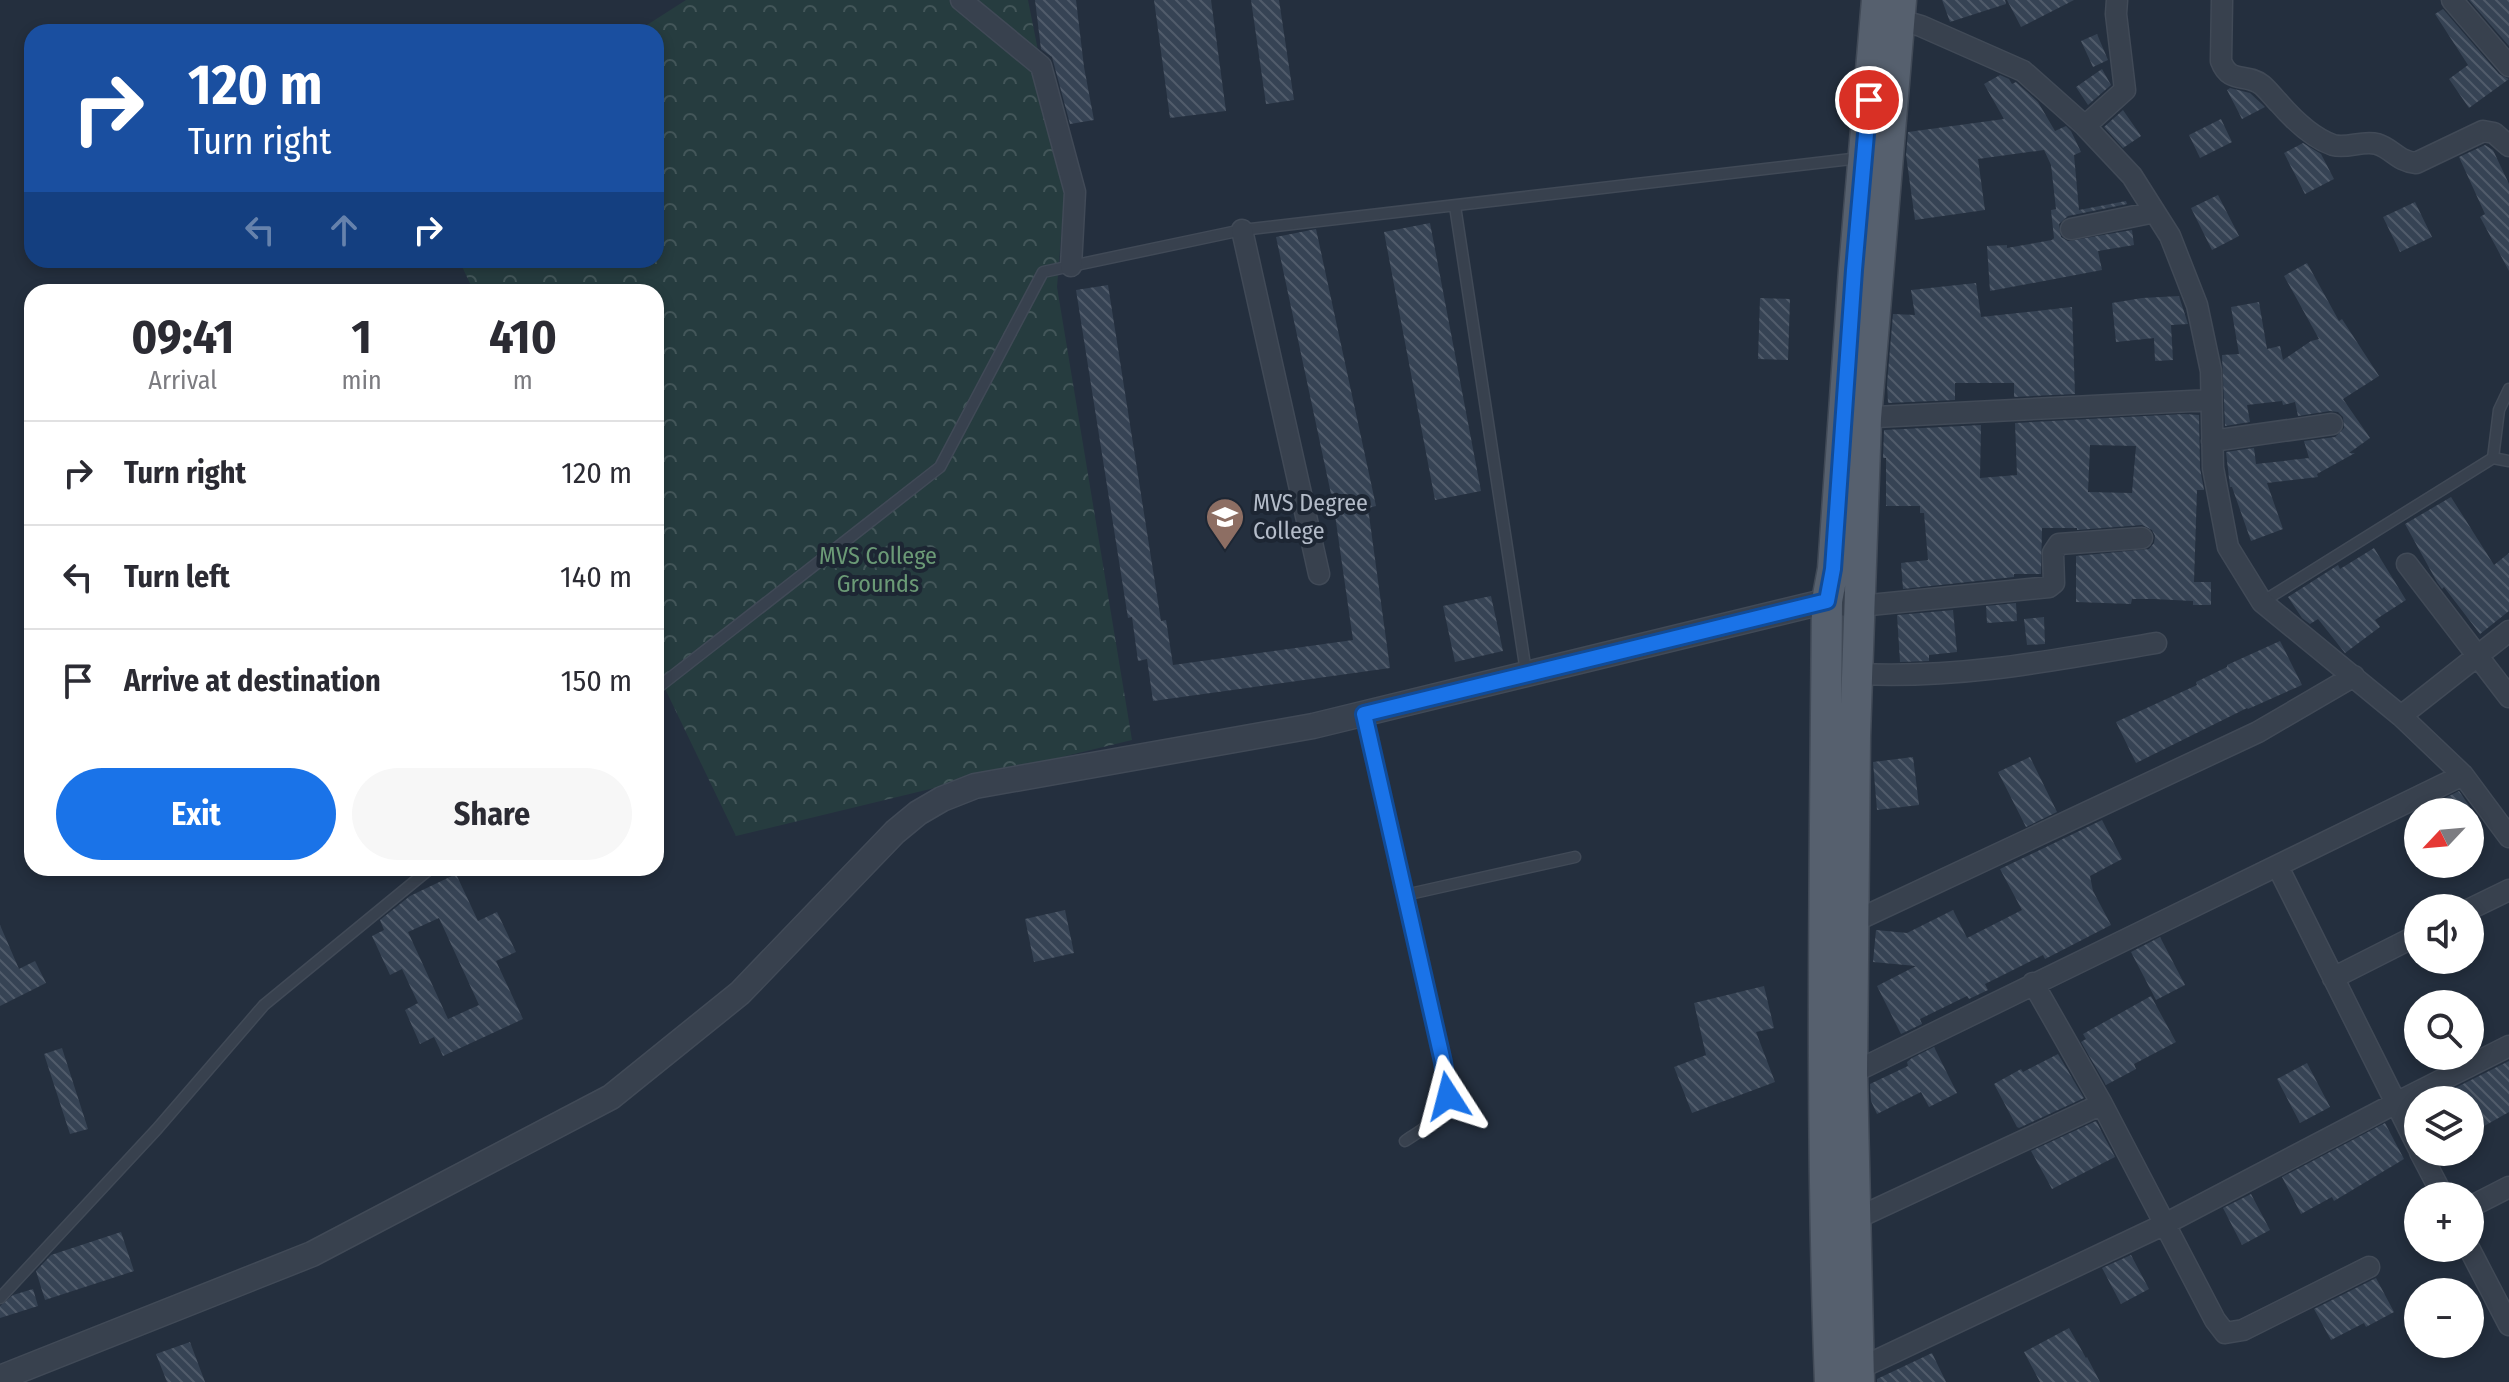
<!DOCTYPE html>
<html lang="en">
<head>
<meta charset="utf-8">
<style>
  :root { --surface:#fff; --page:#f7f7f7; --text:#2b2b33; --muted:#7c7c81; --line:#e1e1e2; --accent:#1a73e8 }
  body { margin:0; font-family:"Fira Sans Condensed",sans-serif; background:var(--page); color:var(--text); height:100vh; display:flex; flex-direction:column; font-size:30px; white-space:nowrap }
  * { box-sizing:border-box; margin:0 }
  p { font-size:26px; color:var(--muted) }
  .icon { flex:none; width:44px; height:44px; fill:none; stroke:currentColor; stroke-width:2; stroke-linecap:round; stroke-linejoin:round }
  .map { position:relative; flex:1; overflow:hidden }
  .details { position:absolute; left:24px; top:284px; width:640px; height:592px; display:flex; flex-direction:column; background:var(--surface); border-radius:24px; box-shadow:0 4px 12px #0003 }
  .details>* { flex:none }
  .top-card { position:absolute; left:24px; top:24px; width:640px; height:244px; border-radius:24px; box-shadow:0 4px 12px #0003; background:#1a4fa0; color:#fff; overflow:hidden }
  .needle { width:52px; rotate:244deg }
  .tools { position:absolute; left:2404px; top:798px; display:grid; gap:16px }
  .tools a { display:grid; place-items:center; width:80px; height:80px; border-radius:50%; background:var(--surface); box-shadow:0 4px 12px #0003; font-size:40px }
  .pin { position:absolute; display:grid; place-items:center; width:68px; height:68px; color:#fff; margin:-34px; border:4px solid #fff; border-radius:50%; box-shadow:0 2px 8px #0007 }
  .me { position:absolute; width:88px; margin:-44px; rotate:351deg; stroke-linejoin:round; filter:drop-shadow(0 0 6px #0008) }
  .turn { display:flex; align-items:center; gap:28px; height:168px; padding:0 32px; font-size:36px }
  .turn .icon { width:104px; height:104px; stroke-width:2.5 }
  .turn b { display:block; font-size:56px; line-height:68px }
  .lanes { display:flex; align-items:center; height:76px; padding:0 32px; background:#0003; justify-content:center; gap:40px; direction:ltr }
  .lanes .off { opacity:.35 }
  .eta { display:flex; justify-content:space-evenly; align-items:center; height:136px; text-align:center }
  .eta b { font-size:48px; font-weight:700; line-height:56px }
  .action { display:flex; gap:16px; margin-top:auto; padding:16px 32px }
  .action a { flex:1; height:92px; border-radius:48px; background:var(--accent); color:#fff; font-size:32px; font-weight:700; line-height:92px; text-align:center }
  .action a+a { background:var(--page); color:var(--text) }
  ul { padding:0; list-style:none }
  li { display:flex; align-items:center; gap:24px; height:104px; padding:0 32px; border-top:2px solid var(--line) }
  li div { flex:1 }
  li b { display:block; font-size:30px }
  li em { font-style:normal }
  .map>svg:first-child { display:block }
  .forest { fill:url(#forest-crowns) }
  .building { fill:url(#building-back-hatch); fill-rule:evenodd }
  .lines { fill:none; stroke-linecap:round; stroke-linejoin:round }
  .service-casing { stroke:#414a57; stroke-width:13 }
  .minor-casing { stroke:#414a57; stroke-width:23 }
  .tertiary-casing { stroke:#414a57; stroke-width:27 }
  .primary-casing { stroke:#414a57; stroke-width:33 }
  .service { stroke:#38414e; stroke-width:10 }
  .minor { stroke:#38414e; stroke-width:20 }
  .tertiary { stroke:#38414e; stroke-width:24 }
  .primary { stroke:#56606e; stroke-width:30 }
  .route-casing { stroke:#114b97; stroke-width:20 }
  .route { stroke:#1a73e8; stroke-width:14 }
  .labels { text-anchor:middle; stroke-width:8; stroke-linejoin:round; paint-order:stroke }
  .poi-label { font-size:24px; fill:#b4bcc9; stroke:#1d2633; text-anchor:start }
  .park-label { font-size:24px; fill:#6b9a76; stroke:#1d2633 }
</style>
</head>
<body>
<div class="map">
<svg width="2509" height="1382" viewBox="0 0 2509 1382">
  <defs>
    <pattern id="forest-crowns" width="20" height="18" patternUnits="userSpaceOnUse" patternTransform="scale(2)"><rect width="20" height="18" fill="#263c3f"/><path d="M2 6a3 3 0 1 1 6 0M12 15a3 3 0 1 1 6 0" fill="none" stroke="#435659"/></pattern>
    <pattern id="building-back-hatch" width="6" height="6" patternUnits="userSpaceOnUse" patternTransform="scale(2)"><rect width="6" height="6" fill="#364354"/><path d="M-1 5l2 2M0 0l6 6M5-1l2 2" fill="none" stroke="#515c6b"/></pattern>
  </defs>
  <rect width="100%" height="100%" fill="#242f3e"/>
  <path class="forest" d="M 686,0 L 1028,0 L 1065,187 L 1057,287 L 1132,740 L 736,836 L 656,670 L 656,292 L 474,292 L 459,260 L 656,260 L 656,32 L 636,32 Z"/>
  <path class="building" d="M 1035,0 L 1076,0 L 1084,67 L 1094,120 L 1070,124 L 1052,57 L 1041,49 Z
    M 1154,0 L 1211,0 L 1226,111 L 1170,118 Z
    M 1251,0 L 1279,0 L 1294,100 L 1266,104 Z
    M 1942,0 L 2005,0 L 2006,4 L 1950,22 Z
    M 2007,0 L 2074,0 L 2021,27 Z
    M 2469,0 L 2509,0 L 2509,46 Z
    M 2443,9 L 2499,74 L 2509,79 L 2469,108 L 2449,79 L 2468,65 L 2435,14 Z
    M 2097,34 L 2108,60 L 2093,67 L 2081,41 Z
    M 2102,69 L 2111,85 L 2088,105 L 2076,87 Z
    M 2000,75 L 2009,79 L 2012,84 L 2016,82 L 2038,102 L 2055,131 L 2066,126 L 2071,131 L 2081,152 L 2074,155 L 2079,210 L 2126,201 L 2127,204 L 2068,216 L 2059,224 L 2061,237 L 2068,241 L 2132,230 L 2134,245 L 2098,251 L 2102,270 L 1990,291 L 1987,246 L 2007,245 L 2007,248 L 2052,240 L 2054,238 L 2051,210 L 2056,209 L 2051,165 L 2044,150 L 1978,159 L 1985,210 L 1915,220 L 1906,155 L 1908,132 L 2004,119 L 1984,84 Z
    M 2230,88 L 2250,93 L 2265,107 L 2242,119 L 2227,90 Z
    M 2123,110 L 2141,136 L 2123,148 L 2104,127 Z
    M 2221,119 L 2232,142 L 2200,158 L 2189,135 Z
    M 2303,143 L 2321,154 L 2334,179 L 2305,194 L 2284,153 Z
    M 2485,145 L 2493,150 L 2509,184 L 2509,271 L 2480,217 L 2485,214 L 2459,157 Z
    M 2218,195 L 2239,236 L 2212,250 L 2191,208 Z
    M 2415,202 L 2432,237 L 2400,252 L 2383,217 Z
    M 1430,223 L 1481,491 L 1435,500 L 1384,232 Z
    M 1316,229 L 1376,506 L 1368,508 L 1390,668 L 1153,701 L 1147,659 L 1138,661 L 1132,617 L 1128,618 L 1076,290 L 1108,285 L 1161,621 L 1166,620 L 1173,665 L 1353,640 L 1334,508 L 1276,237 Z
    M 2307,263 L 2339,321 L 2342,319 L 2379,376 L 2343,399 L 2370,438 L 2349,453 L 2355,453 L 2317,474 L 2318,477 L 2267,483 L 2283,529 L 2251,541 L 2232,487 L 2230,487 L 2226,452 L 2254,448 L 2256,464 L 2309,458 L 2304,441 L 2335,437 L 2344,428 L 2343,417 L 2338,412 L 2330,411 L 2298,416 L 2295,402 L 2283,405 L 2282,401 L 2247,405 L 2250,422 L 2225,426 L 2222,355 L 2239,354 L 2231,307 L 2259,302 L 2267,349 L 2280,346 L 2283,360 L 2311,341 L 2319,339 L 2284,276 Z
    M 1976,283 L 1981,317 L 2072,307 L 2075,394 L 2014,397 L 2014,383 L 1955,383 L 1955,400 L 1888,403 L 1887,384 L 1893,314 L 1915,315 L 1911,290 Z
    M 2179,296 L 2188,324 L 2171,325 L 2173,360 L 2155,361 L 2154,338 L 2116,342 L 2112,303 L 2142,298 Z
    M 1760,298 L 1790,299 L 1788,360 L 1758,359 Z
    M 2184,414 L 2199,415 L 2200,468 L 2204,490 L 2197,490 L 2194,582 L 2211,582 L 2211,605 L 2193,605 L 2193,601 L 2154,599 L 2132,599 L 2131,604 L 2076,602 L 2076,556 L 2149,549 L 2154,543 L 2155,536 L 2152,530 L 2142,525 L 2077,530 L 2077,528 L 2042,528 L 2041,574 L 2014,574 L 2014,577 L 1903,589 L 1901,563 L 1928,560 L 1924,513 L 1920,513 L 1920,506 L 1886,506 L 1886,458 L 1883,458 L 1884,430 L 1981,425 L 1980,478 L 2017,475 L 2015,423 ZM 2090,445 L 2136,446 L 2132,493 L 2088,492 Z
    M 2451,497 L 2494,565 L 2509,553 L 2509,611 L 2480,634 L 2444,587 L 2442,589 L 2437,582 L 2405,524 Z
    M 2374,548 L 2406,600 L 2375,620 L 2380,627 L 2345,653 L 2318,619 L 2310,624 L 2302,618 L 2288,597 L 2338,565 L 2340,569 Z
    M 1491,596 L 1503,651 L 1455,662 L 1443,606 Z
    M 2016,603 L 2017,621 L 1987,623 L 1986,606 Z
    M 1953,610 L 1957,652 L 1929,655 L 1929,661 L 1900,662 L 1897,615 Z
    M 2044,617 L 2045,644 L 2027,645 L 2024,619 Z
    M 2280,641 L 2302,685 L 2248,709 L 2247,708 L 2136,763 L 2116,722 L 2197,685 L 2196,682 L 2227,667 L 2227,665 Z
    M 1913,757 L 1919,805 L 1877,810 L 1873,762 Z
    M 2030,757 L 2057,812 L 2026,827 L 1998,772 Z
    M 2459,791 L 2470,807 L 2460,812 L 2417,812 Z
    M 2102,820 L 2122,859 L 2090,876 L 2093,891 L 2111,925 L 2045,959 L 2043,955 L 1985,984 L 1988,990 L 1969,999 L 1967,996 L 1920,1019 L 1922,1024 L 1901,1034 L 1877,986 L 1916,966 L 1873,962 L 1876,930 L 1907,933 L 1953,910 L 1967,938 L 2022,910 L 2000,869 Z
    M 456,874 L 478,921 L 497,912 L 516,952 L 496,961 L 523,1019 L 443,1056 L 434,1037 L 420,1044 L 405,1010 L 418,1003 L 402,969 L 390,975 L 372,936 L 384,930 L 380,920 L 410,896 ZM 439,918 L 479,1005 L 448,1019 L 408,932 Z
    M 1065,910 L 1074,953 L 1034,962 L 1025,919 Z
    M 0,925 L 19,969 L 35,961 L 46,983 L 0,1006 Z
    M 2160,937 L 2185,985 L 2156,1000 L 2131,952 Z
    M 1764,986 L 1774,1028 L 1756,1032 L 1775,1082 L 1692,1113 L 1674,1067 L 1706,1055 L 1694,1003 Z
    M 2151,996 L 2176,1042 L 2134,1064 L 2136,1069 L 2106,1085 L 2081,1042 L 2086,1039 L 2083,1034 Z
    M 1934,1047 L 1957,1093 L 1929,1107 L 1921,1092 L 1877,1114 L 1871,1101 L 1870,1084 L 1908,1066 L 1907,1062 L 1912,1058 Z
    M 62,1048 L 88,1129 L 70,1134 L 44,1054 Z
    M 2058,1054 L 2084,1098 L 2019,1128 L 2017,1127 L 1994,1084 L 2021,1069 L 2023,1072 Z
    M 2509,1061 L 2509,1112 L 2470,1134 L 2470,1100 L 2431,1100 Z
    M 2307,1063 L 2330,1107 L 2300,1123 L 2277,1079 Z
    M 2096,1121 L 2115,1157 L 2052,1189 L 2031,1151 Z
    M 2385,1123 L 2404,1159 L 2334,1201 L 2332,1197 L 2301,1214 L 2282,1177 Z
    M 2251,1194 L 2270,1230 L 2242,1245 L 2223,1208 Z
    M 121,1232 L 134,1271 L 45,1300 L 36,1271 L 51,1255 Z
    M 2131,1255 L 2149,1289 L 2121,1304 L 2102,1268 Z
    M 2376,1278 L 2394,1312 L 2366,1327 L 2364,1323 L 2331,1340 L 2314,1309 Z
    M 33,1289 L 38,1306 L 0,1318 L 0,1306 L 13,1295 Z
    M 2069,1328 L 2086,1358 L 2087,1357 L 2100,1382 L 2040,1382 L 2024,1352 Z
    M 190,1342 L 205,1382 L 167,1382 L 156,1354 Z
    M 1932,1353 L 1946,1382 L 1877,1382 L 1877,1379 Z"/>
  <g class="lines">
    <g class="service-casing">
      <path id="service" d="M 1455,206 L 1526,672
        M 2493,458 L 2499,410 L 2509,389
        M 2262,602 L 2493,458 L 2509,461
        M 656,689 L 940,467 L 1043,272 L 1242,230 L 1860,158
        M 1364,714 L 1443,1062 C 1445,1072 1448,1084 1448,1094 C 1447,1117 1421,1130 1405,1141
        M 1405,895 L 1575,857
        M 0,1298 L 157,1129 L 264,1005 L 431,868"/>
    </g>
    <g class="minor-casing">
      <path id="minor" d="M 961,0 L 1041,66 L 1075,192 L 1071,266
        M 2222,0 L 2221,61 C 2230,85 2246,72 2262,85 C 2268,90 2273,97 2279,103 C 2293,119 2313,138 2333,145 C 2347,149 2363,140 2377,144 C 2393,149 2397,161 2416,163 L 2483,131 L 2494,133 L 2509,146
        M 2452,0 L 2509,66
        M 2085,126 L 2125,90 L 2116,14 L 2117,0
        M 2071,229 L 2155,212
        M 1242,230 L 1319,574
        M 1856,418 L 2211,400
        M 2212,441 L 2332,424
        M 2407,564 L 2509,697
        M 1860,606 L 2049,587 L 2054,583 L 2053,553 L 2059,544 L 2142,538
        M 1858,674 C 1961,679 2055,660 2156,643
        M 2401,716 L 2509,631
        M 2463,775 L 2509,837
        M 2470,909 L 2509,890
        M 1853,922 L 2258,732 L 2354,676
        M 2333,978 L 2418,935
        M 2033,983 L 2102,1104 L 2215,1320 L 2225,1333 L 2243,1330 L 2369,1267
        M 1844,1077 C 2050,975 2257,877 2463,775 L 2401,716 L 2262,602 L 2228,547 L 2213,468 L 2211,371 L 2197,305 L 2170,236 L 2132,176 L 2085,126 L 2023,71 L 1921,26 L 1890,17
        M 2418,1147 L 2396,1103 L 2509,1046
        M 2420,1152 L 2443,1196
        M 2470,1207 L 2509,1187
        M 1855,1219 L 2102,1104
        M 2469,1248 L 2509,1325
        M 1850,1373 L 2163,1225 L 2396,1103 L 2278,867"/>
    </g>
    <g class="tertiary-casing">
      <path id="tertiary" d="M 0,1378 L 312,1254 L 611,1097 L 740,993 L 895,832 L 918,813 L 942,799 L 975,786 L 1313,726 L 1827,601 L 1860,606"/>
    </g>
    <g class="primary-casing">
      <path id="primary" d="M 1830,1382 C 1820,1122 1825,862 1827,601 L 1833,569 L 1854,270 L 1877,0
        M 1859,1382 L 1852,1073 L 1855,736 L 1866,418 L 1901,0"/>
    </g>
    <use href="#service" class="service"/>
    <use href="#minor" class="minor"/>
    <use href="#tertiary" class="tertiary"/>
    <use href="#primary" class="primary"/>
  </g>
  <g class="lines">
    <g class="route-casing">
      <path id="route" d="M 1448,1096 L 1443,1062 L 1364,714 L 1827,601 L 1833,569 L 1854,270 L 1869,100"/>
    </g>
    <use href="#route" class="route"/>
  </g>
  <defs>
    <g id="university-pin" transform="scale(2)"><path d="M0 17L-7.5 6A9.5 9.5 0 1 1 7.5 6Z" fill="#8d6e63" stroke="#1d2633"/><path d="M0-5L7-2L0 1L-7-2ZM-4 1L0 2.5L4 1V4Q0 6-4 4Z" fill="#fff"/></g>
  </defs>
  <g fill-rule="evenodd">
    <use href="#university-pin" x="1225" y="517"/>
  </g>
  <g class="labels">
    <g class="poi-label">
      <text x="1253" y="511">MVS Degree<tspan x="1253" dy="28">College</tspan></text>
    </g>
    <g class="park-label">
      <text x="878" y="564">MVS College<tspan x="878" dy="28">Grounds</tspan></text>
    </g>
  </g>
</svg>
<div class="tools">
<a><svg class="needle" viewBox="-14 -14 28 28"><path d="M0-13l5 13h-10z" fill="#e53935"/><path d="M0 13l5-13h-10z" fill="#7c7c81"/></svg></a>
<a><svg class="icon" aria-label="sound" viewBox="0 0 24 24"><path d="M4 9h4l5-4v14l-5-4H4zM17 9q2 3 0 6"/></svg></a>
<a><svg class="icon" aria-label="search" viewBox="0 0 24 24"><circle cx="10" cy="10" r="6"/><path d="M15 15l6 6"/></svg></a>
<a><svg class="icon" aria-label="layers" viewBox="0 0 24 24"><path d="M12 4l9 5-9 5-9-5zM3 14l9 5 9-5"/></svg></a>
<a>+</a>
<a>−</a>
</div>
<div class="pin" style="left:1869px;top:100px;background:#d93025"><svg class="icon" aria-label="arrive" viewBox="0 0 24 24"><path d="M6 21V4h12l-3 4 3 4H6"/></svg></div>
<svg class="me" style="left:1448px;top:1096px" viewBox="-20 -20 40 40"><path d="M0-17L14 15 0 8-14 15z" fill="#1a73e8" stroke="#fff" stroke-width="4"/></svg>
<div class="top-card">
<div class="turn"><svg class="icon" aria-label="right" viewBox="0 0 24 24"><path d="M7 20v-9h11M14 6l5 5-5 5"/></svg><div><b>120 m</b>Turn right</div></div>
<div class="lanes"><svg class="icon off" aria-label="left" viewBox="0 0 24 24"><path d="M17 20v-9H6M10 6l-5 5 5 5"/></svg><svg class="icon off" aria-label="ahead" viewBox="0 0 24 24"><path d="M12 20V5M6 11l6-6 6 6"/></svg><svg class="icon" aria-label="right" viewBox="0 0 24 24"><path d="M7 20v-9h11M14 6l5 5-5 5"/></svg></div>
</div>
<section class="details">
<div class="eta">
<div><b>09:41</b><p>Arrival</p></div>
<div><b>1</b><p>min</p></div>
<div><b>410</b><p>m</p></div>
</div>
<ul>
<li><svg class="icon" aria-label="right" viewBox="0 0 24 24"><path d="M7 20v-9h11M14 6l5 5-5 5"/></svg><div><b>Turn right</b></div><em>120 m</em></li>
<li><svg class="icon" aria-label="left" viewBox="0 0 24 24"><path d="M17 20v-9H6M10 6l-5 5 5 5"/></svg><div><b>Turn left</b></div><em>140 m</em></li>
<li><svg class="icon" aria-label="arrive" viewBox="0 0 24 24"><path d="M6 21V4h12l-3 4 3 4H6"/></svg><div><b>Arrive at destination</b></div><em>150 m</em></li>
</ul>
<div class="action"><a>Exit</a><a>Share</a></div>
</section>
</div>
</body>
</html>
